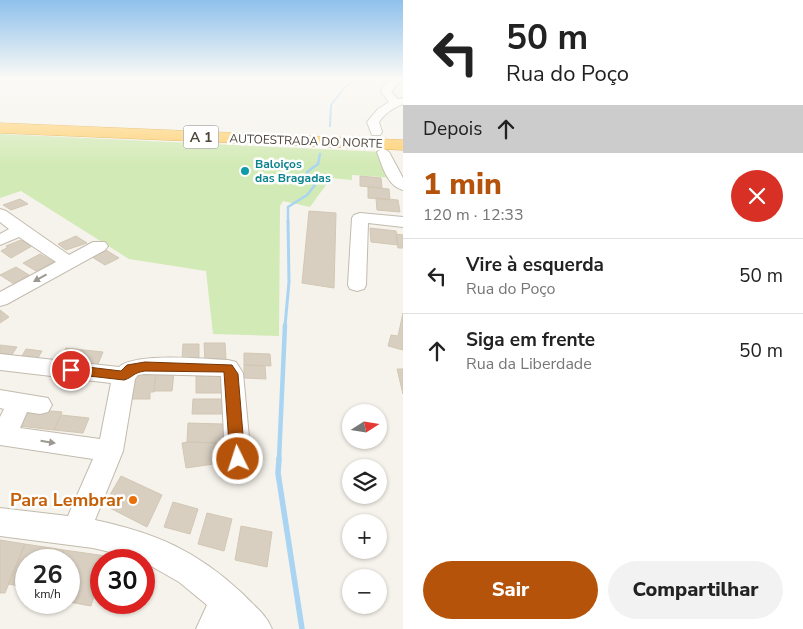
<!DOCTYPE html>
<html lang="pt">
<head>
<meta charset="utf-8">
<style>
  :root { --surface:#fff; --page:#f2f2f2; --text:#222; --muted:#767676; --line:#e0e0e0; --accent:#b45309 }
  body { margin:0; font-family:"Nunito Sans",sans-serif; background:var(--page); color:var(--text); height:100vh; display:flex; flex-direction:column; font-size:19px; white-space:nowrap }
  * { box-sizing:border-box; margin:0 }
  p { font-size:16px; color:var(--muted) }
  .icon { flex:none; width:28px; height:28px; fill:none; stroke:currentColor; stroke-width:2; stroke-linecap:round; stroke-linejoin:round }
  .map { position:relative; flex:1; overflow:hidden }
  .side { display:flex; flex-direction:column; background:var(--surface); width:400px }
  .side>* { flex:none }
  .top-card { background:#fff; color:var(--text); overflow:hidden }
  .needle { width:32px; rotate:78deg }
  .controls { position:absolute; left:342px; top:404px; display:grid; gap:10px }
  .controls a { display:grid; place-items:center; width:45px; height:45px; border-radius:50%; background:var(--surface); box-shadow:0 1px 4px #0004; font-size:25px }
  .speed { position:absolute; left:15px; top:549px; display:flex; gap:10px; font-size:25px; font-weight:700; text-align:center }
  .speed>* { display:grid; place-content:center; width:65px; height:65px; border-radius:50%; background:var(--surface); box-shadow:0 1px 4px #0004; line-height:1 }
  .speed small { font-size:12px; font-weight:400 }
  .speed .limit { border:8px solid #d22; background:#fff; color:#111 }
  .pin { position:absolute; display:grid; place-items:center; width:42px; height:42px; color:#fff; margin:-21px; border:2px solid #fff; border-radius:50%; box-shadow:0 1px 5px #0007 }
  .me { position:absolute; width:55px; margin:-28px; rotate:356deg; stroke-linejoin:round; filter:drop-shadow(0 0 4px #0008) }
  .turn { display:flex; align-items:center; gap:18px; height:105px; padding:0 20px; font-size:22px }
  .turn .icon { width:65px; height:65px; stroke-width:2.5 }
  .turn b { display:block; font-size:35px; line-height:42px }
  .then { display:flex; align-items:center; height:48px; padding:0 20px; background:#0003; gap:10px; font-size:19px }
  .round { display:grid; place-items:center; flex:none; width:52px; height:52px; border-radius:26px; background:var(--page) }
  .summary { display:flex; align-items:center; justify-content:space-between; height:85px; padding:0 20px }
  h1 { font-size:30px; font-weight:800; line-height:38px; color:var(--accent) }
  .primary-button { display:flex; gap:10px; margin-top:auto; padding:10px 20px }
  .primary-button a { flex:1; height:58px; border-radius:30px; background:var(--accent); color:#fff; font-size:20px; font-weight:800; line-height:58px; text-align:center }
  .primary-button a+a { background:var(--page); color:var(--text) }
  ul { padding:0; list-style:none }
  li { display:flex; align-items:center; gap:15px; height:75px; padding:0 20px; border-top:1px solid var(--line) }
  li div { flex:1 }
  li b { display:block; font-size:19px }
  li em { font-style:normal }
  main { display:flex; flex:1; min-height:0 }
  .map>svg:first-child { display:block }
  .green { fill:#d2eab5 }
  .lines { fill:none; stroke-linecap:round; stroke-linejoin:round }
  .stream-far4 { stroke:#a9d4f2; stroke-width:2 }
  .stream-far3 { stroke:#a9d4f2; stroke-width:2.5 }
  .stream-far2 { stroke:#a9d4f2; stroke-width:3 }
  .stream-far1 { stroke:#a9d4f2; stroke-width:4.5 }
  .stream { stroke:#a9d4f2; stroke-width:5.5 }
  .building { fill:#d8cfc1; stroke:#d3c7b4 }
  .minor-casing { stroke:#c2bbae; stroke-width:2 }
  .highway-casing { stroke:#e0a43c; stroke-width:1 }
  .minor { fill:#fff; fill-rule:evenodd }
  .highway { fill:#ffcf6e; fill-rule:evenodd }
  .oneway { fill:#9c9892 }
  .route { fill:#b45309; stroke:#753606 }
  .culture-dot { fill:#0f9aa8; stroke:#fff; stroke-width:2 }
  .food-dot { fill:#e8710a; stroke:#fff; stroke-width:2 }
  .labels { text-anchor:middle; stroke-width:5; stroke-linejoin:round; paint-order:stroke }
  .far-street-label { font-size:12px; fill:#4b4439; stroke:#fff }
  .far-culture-label { font-size:12px; font-weight:bold; fill:#0d838f; stroke:#fff; text-anchor:start }
  .shield { fill:#fff; stroke:#817c74; stroke-width:1 }
  .shield-label { font-size:14px; font-weight:bold; fill:#4b4439 }
  .near-food-label { font-size:18px; font-weight:bold; fill:#c56008; stroke:#fff; text-anchor:end }
</style>
</head>
<body>
<main>
<div class="map">
<svg width="403" height="629" viewBox="0 0 403 629">
  <rect width="100%" height="100%" fill="#f6f3ec"/>
  <path class="green" d="M 0,134 L 383,152 L 395,178 L 352,175 L 352,180 L 331,178 L 310,207 L 283,201 L 280,206 L 279,336 L 213,334 L 206,271 L 129,259 L 21,191 L 0,198 Z"/>
  <g class="lines">
    <path class="stream-far4" d="M 330,126 L 331,105 L 346,86 L 357,78"/>
    <path class="stream-far3" d="M 288,222 L 288,207 L 307,195 L 315,185 L 307,172 L 318,164 L 320,154"/>
    <path class="stream-far2" d="M 285,326 L 289,282 L 288,221"/>
    <path class="stream-far1" d="M 279,459 L 285,325"/>
    <path class="stream" d="M 279,458 L 278,473 L 302,629"/>
  </g>
  <path class="building" d="M 360,176 L 381,178 L 382,188 L 360,186 Z
    M 368,187 L 389,189 L 390,200 L 368,198 Z
    M 376,198 L 398,200 L 400,212 L 377,210 Z
    M 20,199 L 28,204 L 11,210 L 3,205 Z
    M 309,211 L 336,213 L 334,288 L 302,283 Z
    M 370,228 L 396,231 L 398,245 L 371,242 Z
    M 396,234 L 403,235 L 403,248 L 398,248 Z
    M 76,236 L 87,243 L 66,250 L 58,244 Z
    M 21,240 L 32,246 L 11,258 L 1,251 L 8,247 L 6,246 Z
    M 106,250 L 119,258 L 105,265 L 92,257 Z
    M 40,254 L 54,262 L 36,271 L 23,263 Z
    M 16,267 L 29,275 L 14,284 L 0,275 Z
    M 0,310 L 9,317 L 0,323 Z
    M 403,313 L 403,350 L 388,346 L 391,335 L 398,336 Z
    M 204,343 L 225,343 L 226,360 L 205,361 Z
    M 183,344 L 199,344 L 199,360 L 182,360 Z
    M 0,345 L 17,347 L 9,359 L 0,358 Z
    M 66,348 L 84,350 L 77,367 L 57,364 Z
    M 26,349 L 42,351 L 35,363 L 19,361 Z
    M 84,350 L 103,352 L 96,369 L 77,367 Z
    M 244,353 L 270,354 L 271,366 L 244,365 Z
    M 244,365 L 265,366 L 266,379 L 244,378 Z
    M 397,369 L 403,369 L 403,394 Z
    M 136,373 L 156,373 L 154,392 L 150,392 L 150,399 L 132,399 Z
    M 156,373 L 174,373 L 172,391 L 154,391 Z
    M 222,373 L 223,393 L 196,393 L 196,374 Z
    M 193,399 L 222,399 L 223,414 L 192,414 Z
    M 20,408 L 62,412 L 54,430 L 11,425 Z
    M 61,415 L 89,418 L 83,433 L 54,430 Z
    M 188,423 L 223,424 L 223,443 L 187,442 Z
    M 187,442 L 216,443 L 221,463 L 186,468 L 182,443 Z
    M 121,476 L 162,495 L 147,527 L 104,505 Z
    M 173,502 L 198,509 L 190,534 L 164,527 Z
    M 207,513 L 232,519 L 224,551 L 198,544 Z
    M 241,526 L 272,532 L 267,567 L 235,560 Z
    M 0,540 L 25,544 L 5,593 L 0,593 Z
    M 25,544 L 64,550 L 60,560 L 26,560 L 26,587 L 8,584 Z
    M 64,550 L 106,556 L 105,560 L 101,560 L 101,572 L 91,606 L 69,602 L 69,560 L 60,560 Z"/>
  <g class="lines">
    <g class="minor-casing">
      <path id="minor" d="M 392,78 L 403,78 L 391,92 L 398,99 L 403,98 L 403,104 C 393,108 385,113 379,122 L 382,132 L 380,135 L 372,135 L 367,122 L 378,109 L 389,102 L 381,92 L 383,86 Z
        M 383,148 L 389,152 L 403,178 L 403,190 C 387,186 382,165 377,152 Z
        M 0,209 L 6,211 L 69,255 L 93,242 L 105,242 L 108,246 L 105,250 L 7,304 L 0,306 L 0,292 L 56,262 L 19,237 L 0,245 L 0,234 L 9,229 L 0,222 Z
        M 360,213 L 403,217 L 403,227 L 368,223 L 366,285 L 364,289 L 357,291 L 350,289 L 348,285 L 352,218 L 354,215 Z
        M 0,354 L 119,367 C 135,352 205,359 228,360 L 236,362 L 243,373 L 251,459 L 239,477 L 230,480 L 221,477 L 217,469 L 225,456 L 221,376 L 145,374 L 138,375 L 135,379 L 123,451 L 95,520 C 156,533 197,551 243,594 C 254,606 266,614 272,629 L 196,629 L 207,605 L 179,582 L 144,562 L 144,560 L 93,548 L 0,536 L 0,508 L 68,516 L 93,459 L 0,445 L 0,417 L 4,409 L 0,408 L 0,390 L 48,398 L 52,405 L 48,412 L 40,414 L 27,412 L 20,428 L 100,439 L 111,383 L 0,370 Z"/>
    </g>
    <g class="highway-casing">
      <path id="highway" d="M 0,123 L 403,140 L 403,150 L 0,133 Z"/>
    </g>
    <use href="#minor" class="minor"/>
    <use href="#highway" class="highway"/>
  </g>
  <defs><path id="oneway-solid" d="M-6-.8H1V-3.2L6.5 0L1 3.2V.8H-6Z" transform="scale(1.25)"/></defs>
  <g class="oneway">
    <use href="#oneway-solid" transform="translate(40 278) rotate(151)"/>
    <use href="#oneway-solid" transform="translate(48 442) rotate(9)"/>
  </g>
  <linearGradient id="sky" x2="0" y2="1"><stop stop-color="#8fc1ec"/><stop offset="0.47" stop-color="#fbfaf6"/><stop offset="1" stop-color="#fbfaf6" stop-opacity="0"/></linearGradient>
  <rect width="403" height="166" fill="url(#sky)"/>
  <path class="route" d="M 145,362 L 232,365 L 238,374 L 245,459 L 243,464 L 238,466 L 232,464 L 230,459 L 224,372 L 145,371 C 132,373 134,377 124,380 L 71,374 L 66,373 L 64,370 L 66,367 L 71,365 L 121,371 L 127,365 Z"/>
  <circle class="culture-dot" cx="245" cy="171" r="5"/>
  <circle class="food-dot" cx="133" cy="500" r="5"/>
  <g class="labels">
    <g class="far-street-label">
      <text transform="translate(306 141) rotate(2)" y="4">AUTOESTRADA DO NORTE</text>
    </g>
    <g class="far-culture-label">
      <text x="255" y="168">Baloiços<tspan x="255" dy="14">das Bragadas</tspan></text>
    </g>
    <rect class="shield" x="183.5" y="125.5" width="35" height="23" rx="4"/>
    <g class="shield-label">
      <text x="201" y="142">A 1</text>
    </g>
    <g class="near-food-label">
      <text x="123" y="506">Para Lembrar</text>
    </g>
  </g>
</svg>
<div class="controls">
<a><svg class="needle" viewBox="-14 -14 28 28"><path d="M0-13l5 13h-10z" fill="#e53935"/><path d="M0 13l5-13h-10z" fill="#767676"/></svg></a>
<a><svg class="icon" aria-label="layers" viewBox="0 0 24 24"><path d="M12 4l9 5-9 5-9-5zM3 14l9 5 9-5"/></svg></a>
<a>+</a>
<a>−</a>
</div>
<div class="speed"><div>26<small>km/h</small></div><div class="limit">30</div></div>
<div class="pin" style="left:71px;top:370px;background:#d93025"><svg class="icon" aria-label="arrive" viewBox="0 0 24 24"><path d="M6 21V4h12l-3 4 3 4H6"/></svg></div>
<svg class="me" style="left:238px;top:459px" viewBox="-20 -20 40 40"><circle r="17" fill="#b45309" stroke="#fff" stroke-width="3"/><path d="M0-11L8 9 0 5-8 9z" fill="#fff"/></svg>
</div>
<section class="side">
<div class="top-card">
<div class="turn"><svg class="icon" aria-label="left" viewBox="0 0 24 24"><path d="M17 20v-9H6M10 6l-5 5 5 5"/></svg><div><b>50 m</b>Rua do Poço</div></div>
<div class="then">Depois<svg class="icon" aria-label="ahead" viewBox="0 0 24 24"><path d="M12 20V5M6 11l6-6 6 6"/></svg></div>
</div>
<div class="summary"><div><h1>1 min</h1><p>120 m · 12:33</p></div><a class="round" style="background:#d93025;color:#fff"><svg class="icon" aria-label="close" viewBox="0 0 24 24"><path d="M6 6l12 12M18 6L6 18"/></svg></a></div>
<ul>
<li><svg class="icon" aria-label="left" viewBox="0 0 24 24"><path d="M17 20v-9H6M10 6l-5 5 5 5"/></svg><div><b>Vire à esquerda</b><p>Rua do Poço</p></div><em>50 m</em></li>
<li><svg class="icon" aria-label="ahead" viewBox="0 0 24 24"><path d="M12 20V5M6 11l6-6 6 6"/></svg><div><b>Siga em frente</b><p>Rua da Liberdade</p></div><em>50 m</em></li>
</ul>
<div class="primary-button"><a>Sair</a><a>Compartilhar</a></div>
</section>
</main>
</body>
</html>
